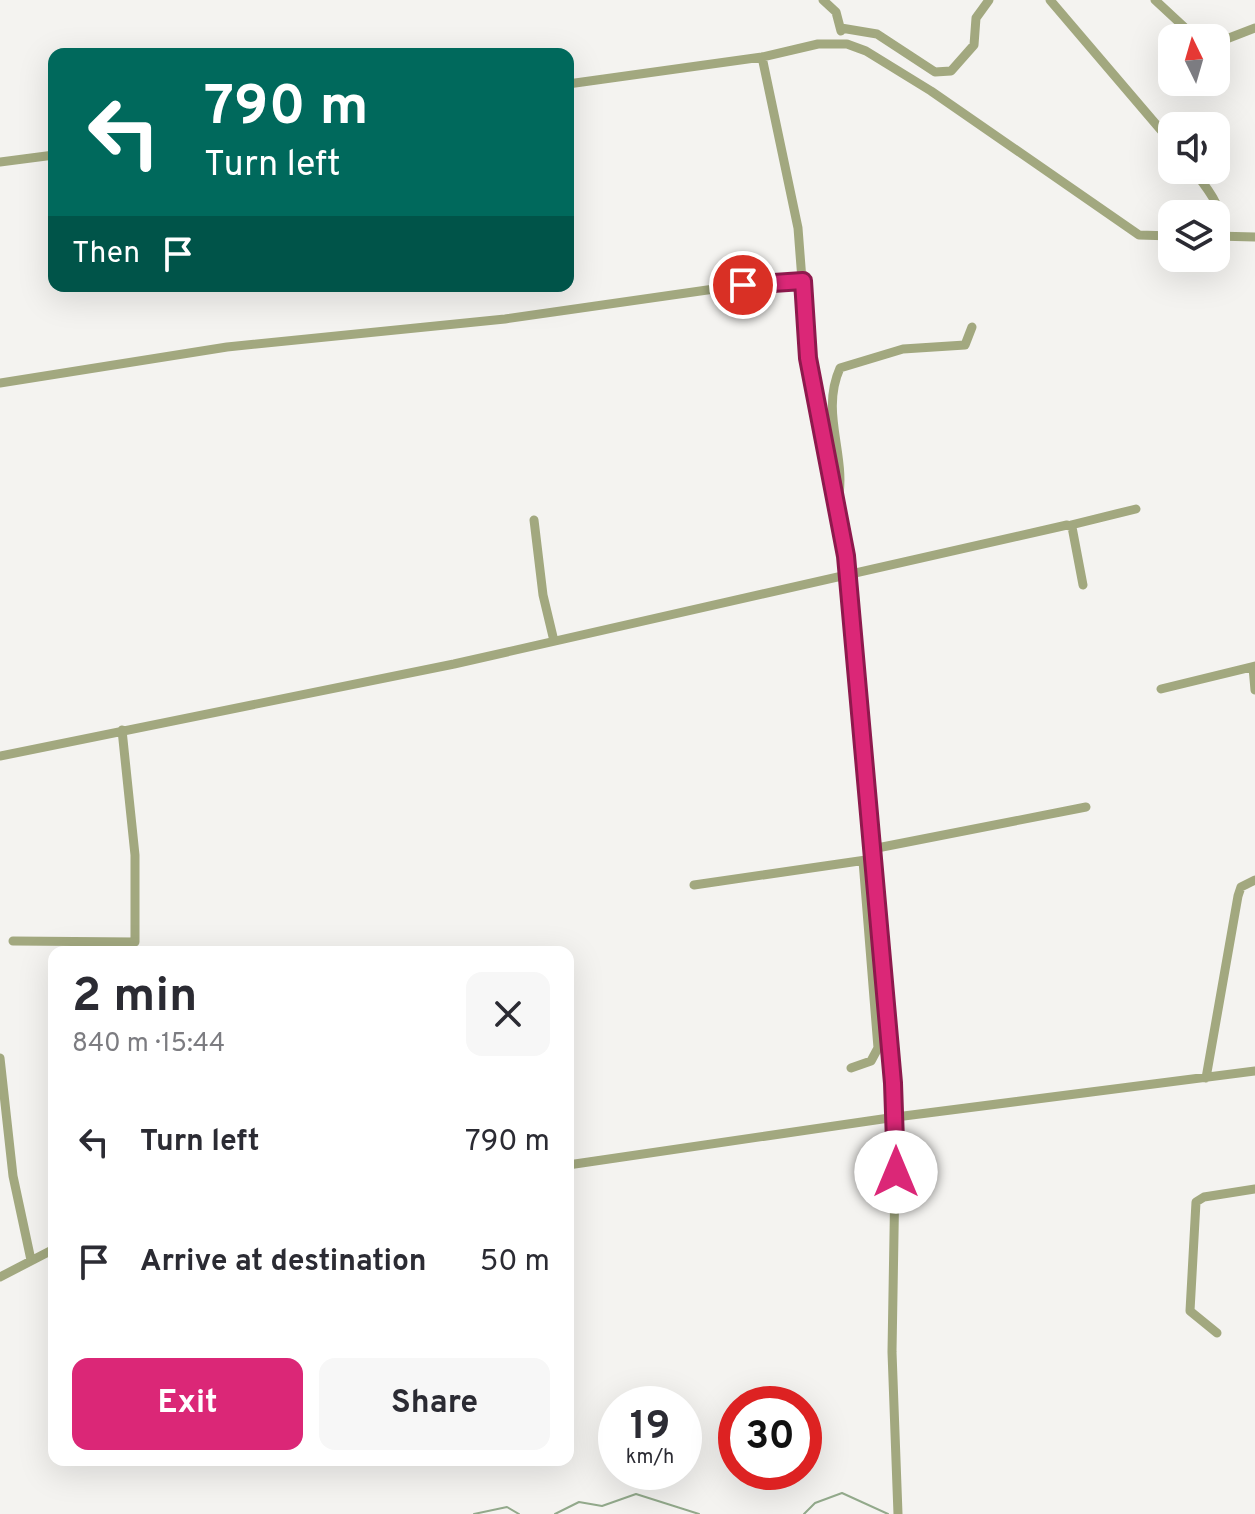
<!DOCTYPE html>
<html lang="en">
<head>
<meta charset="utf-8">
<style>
  :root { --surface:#fff; --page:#f7f7f7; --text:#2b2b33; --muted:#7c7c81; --accent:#db2777 }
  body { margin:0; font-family:Overpass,sans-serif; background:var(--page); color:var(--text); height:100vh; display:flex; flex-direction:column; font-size:30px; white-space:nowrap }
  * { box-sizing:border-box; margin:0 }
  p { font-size:26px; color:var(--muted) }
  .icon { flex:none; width:44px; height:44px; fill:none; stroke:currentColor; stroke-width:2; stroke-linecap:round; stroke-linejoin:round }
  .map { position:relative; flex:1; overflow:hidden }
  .drawer { position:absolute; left:48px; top:946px; width:526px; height:520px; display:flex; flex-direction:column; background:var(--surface); border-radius:16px; box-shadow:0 8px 32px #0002 }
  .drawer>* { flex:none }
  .banner { position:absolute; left:48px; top:48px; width:526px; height:244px; border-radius:16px; box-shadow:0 8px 32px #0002; background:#00695c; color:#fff; overflow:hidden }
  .needle { width:52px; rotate:355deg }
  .fabs { position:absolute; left:1158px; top:24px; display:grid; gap:16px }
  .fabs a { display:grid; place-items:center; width:72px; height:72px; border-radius:16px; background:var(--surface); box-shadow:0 8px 32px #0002; font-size:40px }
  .speed { position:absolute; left:598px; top:1386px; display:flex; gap:16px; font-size:40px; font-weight:700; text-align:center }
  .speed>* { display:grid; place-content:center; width:104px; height:104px; border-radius:50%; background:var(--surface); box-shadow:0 8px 32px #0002; line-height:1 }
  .speed small { font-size:20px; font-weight:400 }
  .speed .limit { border:12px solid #d22; background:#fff; color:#111 }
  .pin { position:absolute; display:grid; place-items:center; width:68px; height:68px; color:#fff; margin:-34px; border:4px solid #fff; border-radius:50%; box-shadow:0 2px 8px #0007 }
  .me { position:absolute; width:88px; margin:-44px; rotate:0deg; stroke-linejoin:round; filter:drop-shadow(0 0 6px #0008) }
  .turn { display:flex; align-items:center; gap:28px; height:168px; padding:0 24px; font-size:36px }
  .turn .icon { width:104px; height:104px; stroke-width:2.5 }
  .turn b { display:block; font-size:56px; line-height:68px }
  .then { display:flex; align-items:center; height:76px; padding:0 24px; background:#0003; gap:16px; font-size:30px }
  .round { display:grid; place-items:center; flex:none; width:84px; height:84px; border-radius:16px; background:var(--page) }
  .headline { display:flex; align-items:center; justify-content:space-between; height:136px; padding:0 24px }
  h1 { font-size:48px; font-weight:700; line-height:60px }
  .primary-button { display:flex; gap:16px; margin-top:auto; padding:16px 24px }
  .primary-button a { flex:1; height:92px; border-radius:16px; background:var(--accent); color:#fff; font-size:32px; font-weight:700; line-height:92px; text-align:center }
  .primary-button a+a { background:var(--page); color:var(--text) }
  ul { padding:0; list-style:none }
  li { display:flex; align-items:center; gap:24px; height:120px; padding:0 24px }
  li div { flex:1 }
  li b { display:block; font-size:30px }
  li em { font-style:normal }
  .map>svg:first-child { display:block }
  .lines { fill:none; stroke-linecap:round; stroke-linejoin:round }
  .stream { stroke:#92a98b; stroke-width:2 }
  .street { stroke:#a2a87f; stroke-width:9 }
  .route-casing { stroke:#8e194d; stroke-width:20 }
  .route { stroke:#db2777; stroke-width:14 }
</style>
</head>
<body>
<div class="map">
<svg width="1255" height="1514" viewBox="0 0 1255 1514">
  <rect width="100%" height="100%" fill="#f4f3f0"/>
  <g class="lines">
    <path class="stream" d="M 474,1514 L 507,1507 L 519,1514
      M 555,1514 L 579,1502 L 602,1506 L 636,1494 L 699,1514
      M 804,1514 L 815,1503 L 842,1493 L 888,1514"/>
    <path class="street" d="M 823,0 L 836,12 L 841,31
      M 1050,0 L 1172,143
      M 1155,0 L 1196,38
      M 841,28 L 877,34 L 935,72 L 951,71 L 974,45 L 976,18 L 989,0
      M 1216,43 L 1255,28
      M 762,57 L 798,228 L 808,358 L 846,556 L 896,1117 L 892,1352 L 898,1514
      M 568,84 L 762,57 L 818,44 L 847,44 L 866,51 L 931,91 L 1139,235 L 1172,236
      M 0,162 L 54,155
      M 1193,170 C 1207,188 1228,212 1219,236
      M 1216,236 L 1255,237
      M 0,383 L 227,347 L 505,319 L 770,281 L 803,281
      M 837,505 C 849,458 819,415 840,368 L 903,349 L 965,345 L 972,327
      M 534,520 L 543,595 L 554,641
      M 1071,525 L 1136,509
      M 1253,667 L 1255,690
      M 1161,689 L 1255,666
      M 0,756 L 454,664 L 1067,525 L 1072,527 L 1083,585
      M 872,849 L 1086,807
      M 694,885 L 866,860
      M 13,941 L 135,942 L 135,855 L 122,730
      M 0,1058 L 13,1176 L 31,1260
      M 851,1068 L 871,1061 L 878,1048 L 863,861
      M 1206,1078 L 1238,896 L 1241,887 L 1255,880
      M 568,1165 L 896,1117 L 1255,1071
      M 0,1277 L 54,1249
      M 1217,1333 L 1190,1311 L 1196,1202 L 1204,1197 L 1255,1189"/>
  </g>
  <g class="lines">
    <g class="route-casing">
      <path id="route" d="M 743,285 L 803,281 L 808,358 L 846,556 L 893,1083 L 896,1172"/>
    </g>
    <use href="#route" class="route"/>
  </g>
</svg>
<div class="fabs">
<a><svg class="needle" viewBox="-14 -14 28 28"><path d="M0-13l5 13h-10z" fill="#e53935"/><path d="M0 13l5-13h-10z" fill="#7c7c81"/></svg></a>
<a><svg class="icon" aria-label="sound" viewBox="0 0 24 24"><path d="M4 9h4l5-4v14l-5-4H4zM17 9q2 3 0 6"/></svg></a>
<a><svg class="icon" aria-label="layers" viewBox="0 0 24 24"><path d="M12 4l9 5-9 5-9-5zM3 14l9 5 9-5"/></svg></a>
</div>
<div class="speed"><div>19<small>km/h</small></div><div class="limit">30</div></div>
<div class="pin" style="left:743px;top:285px;background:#d93025"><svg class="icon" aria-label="arrive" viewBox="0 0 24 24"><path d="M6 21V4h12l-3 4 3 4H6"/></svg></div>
<svg class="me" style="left:896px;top:1172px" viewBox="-20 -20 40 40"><circle r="19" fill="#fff"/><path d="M0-13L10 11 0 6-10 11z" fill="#db2777"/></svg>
<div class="banner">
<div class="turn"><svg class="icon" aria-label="left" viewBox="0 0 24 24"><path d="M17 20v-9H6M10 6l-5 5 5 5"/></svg><div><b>790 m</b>Turn left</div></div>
<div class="then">Then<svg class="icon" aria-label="arrive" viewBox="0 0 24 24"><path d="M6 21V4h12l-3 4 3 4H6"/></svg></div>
</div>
<section class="drawer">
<div class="headline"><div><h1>2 min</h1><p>840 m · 15:44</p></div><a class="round"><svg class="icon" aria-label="close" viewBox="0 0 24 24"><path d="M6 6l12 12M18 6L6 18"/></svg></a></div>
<ul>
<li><svg class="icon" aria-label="left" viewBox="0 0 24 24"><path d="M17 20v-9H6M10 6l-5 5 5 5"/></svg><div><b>Turn left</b></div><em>790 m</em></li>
<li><svg class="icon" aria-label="arrive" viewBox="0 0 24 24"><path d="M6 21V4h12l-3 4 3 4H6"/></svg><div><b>Arrive at destination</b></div><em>50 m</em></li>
</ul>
<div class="primary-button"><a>Exit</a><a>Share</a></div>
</section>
</div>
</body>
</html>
